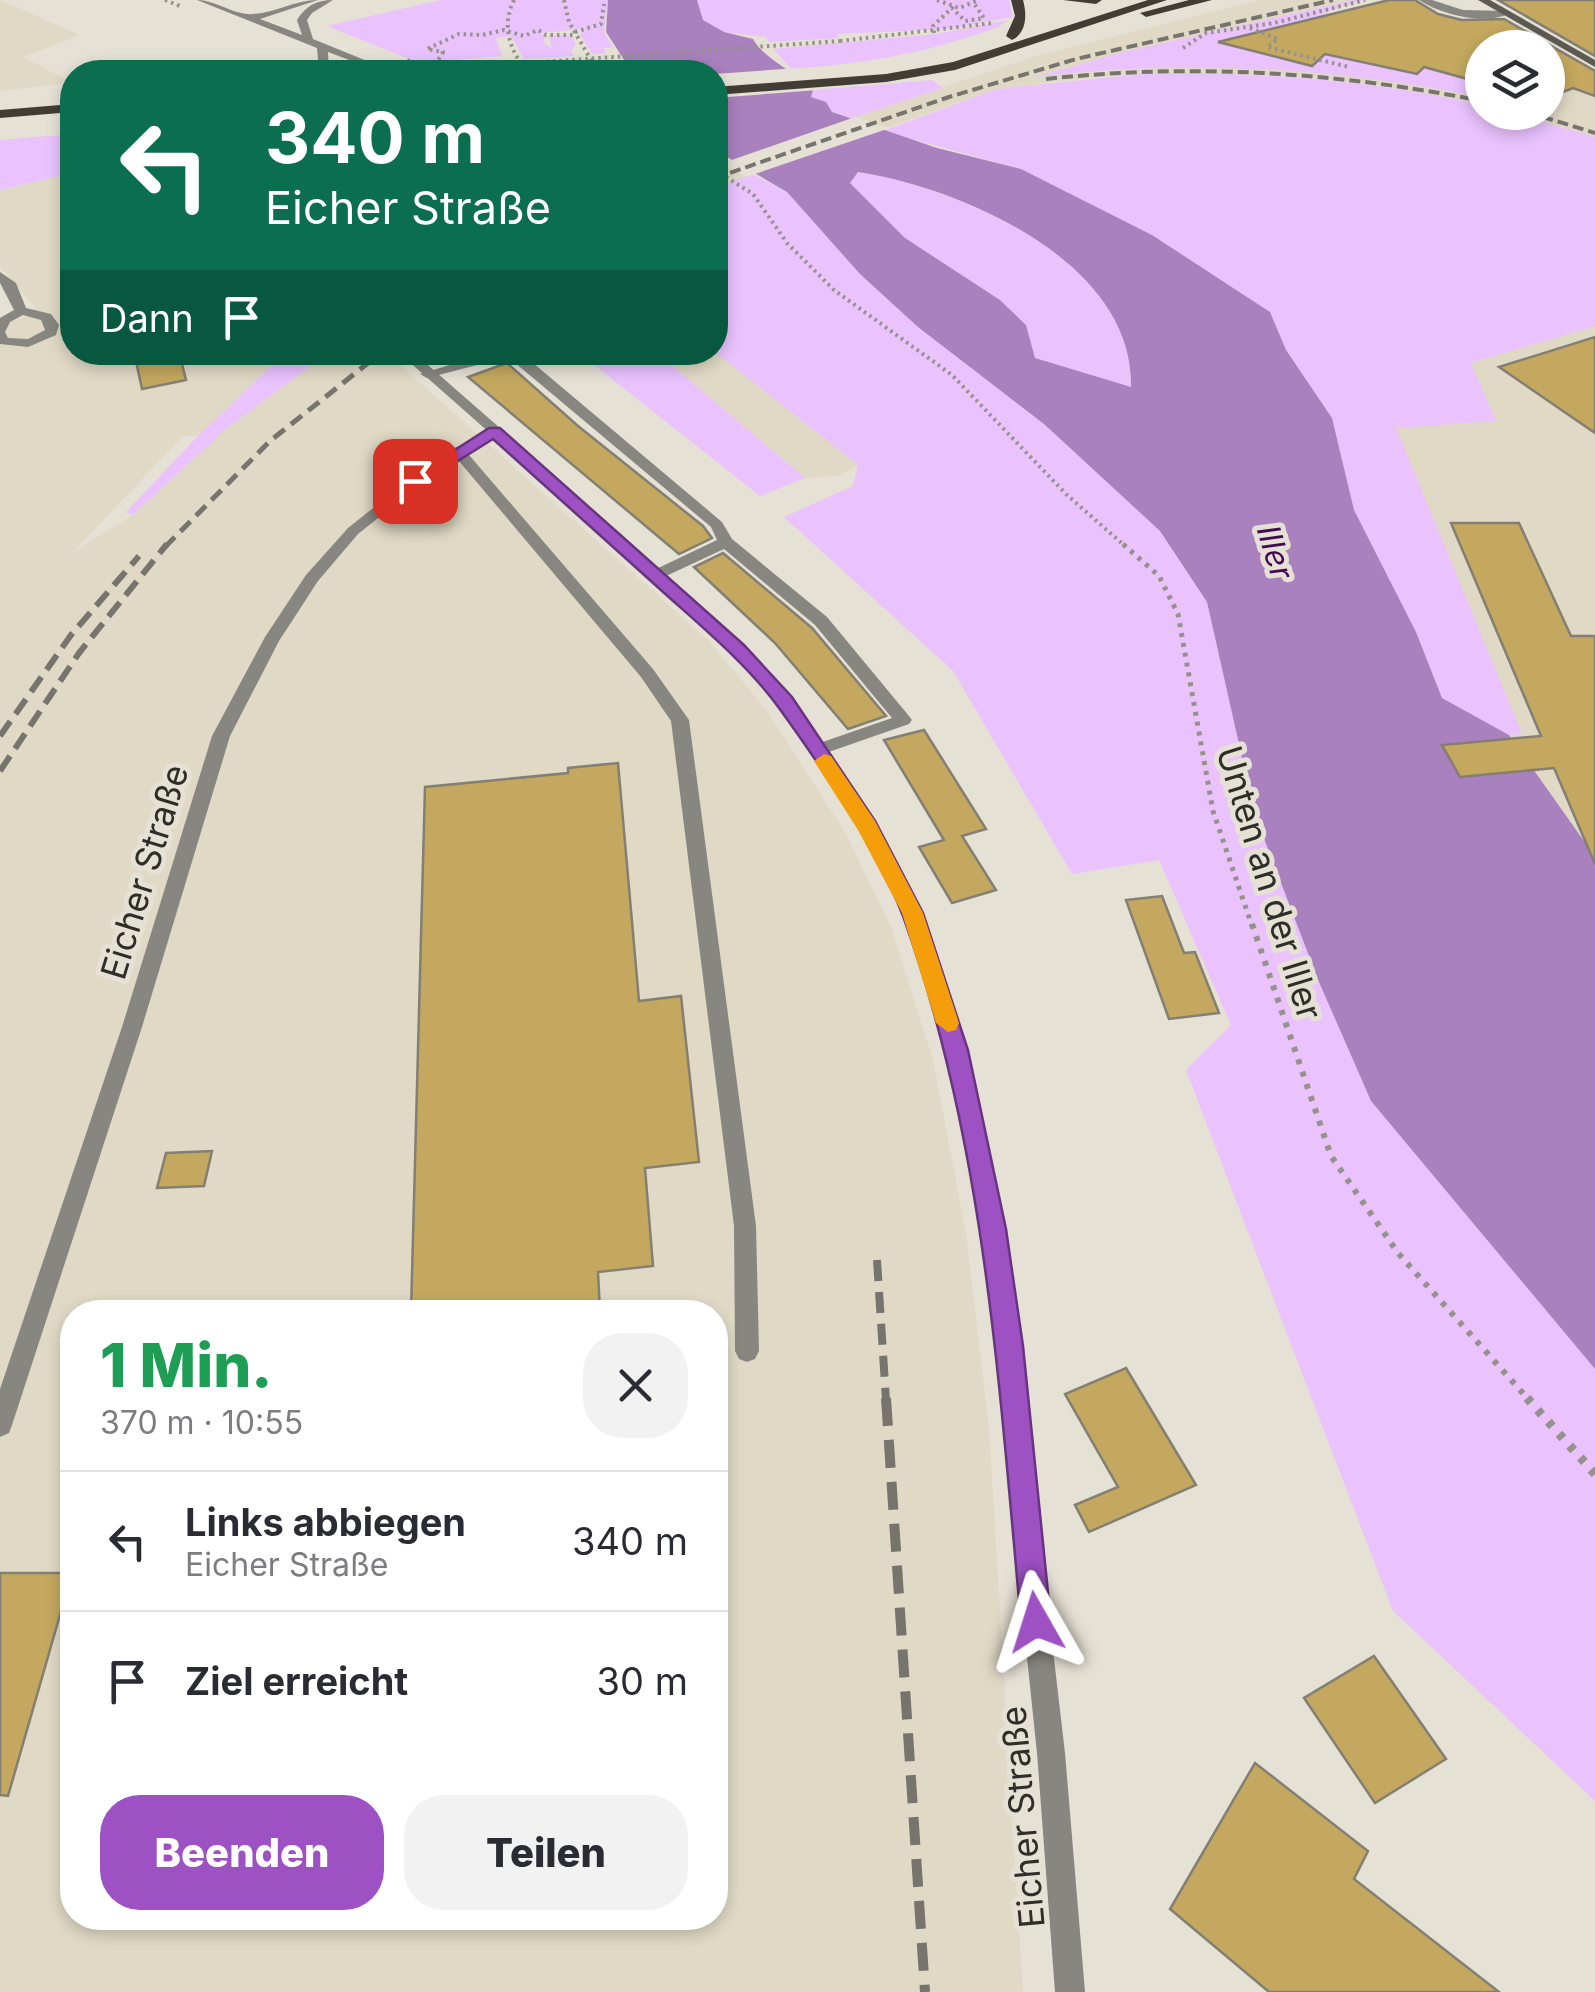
<!DOCTYPE html>
<html lang="de">
<head>
<meta charset="utf-8">
<style>
  :root { --surface:#fff; --page:#f2f2f3; --text:#2b2b33; --muted:#7c7c81; --line:#e1e1e2; --accent:#9e51c3 }
  body { margin:0; font-family:Inter,sans-serif; background:var(--page); color:var(--text); height:100vh; display:flex; flex-direction:column; font-size:38px; white-space:nowrap }
  * { box-sizing:border-box; margin:0 }
  p { font-size:32px; color:var(--muted) }
  .icon { flex:none; width:55px; height:55px; fill:none; stroke:currentColor; stroke-width:2; stroke-linecap:round; stroke-linejoin:round }
  .map { position:relative; flex:1; overflow:hidden }
  .panel { position:absolute; left:60px; top:1300px; width:668px; height:630px; display:flex; flex-direction:column; background:var(--surface); border-radius:40px; box-shadow:0 5px 15px #0003 }
  .panel>* { flex:none }
  .banner { position:absolute; left:60px; top:60px; width:668px; height:305px; border-radius:40px; box-shadow:0 5px 15px #0003; background:#0b6e4f; color:#fff; overflow:hidden }
  .buttons { position:absolute; left:1465px; top:30px; display:grid; gap:20px }
  .buttons a { display:grid; place-items:center; width:100px; height:100px; border-radius:50%; background:var(--surface); box-shadow:0 5px 15px #0003; font-size:50px }
  .pin { position:absolute; display:grid; place-items:center; width:85px; height:85px; color:#fff; margin:-42px; border-radius:20px; box-shadow:0 5px 15px #0006 }
  .me { position:absolute; width:110px; margin:-55px; rotate:354deg; stroke-linejoin:round; filter:drop-shadow(0 0 8px #0008) }
  .turn { display:flex; align-items:center; gap:35px; height:210px; padding:0 40px; font-size:45px }
  .turn .icon { width:130px; height:130px; stroke-width:2.5 }
  .turn b { display:block; font-size:70px; line-height:85px }
  .then { display:flex; align-items:center; height:95px; padding:0 40px; background:#0003; gap:20px; font-size:38px }
  .round { display:grid; place-items:center; flex:none; width:105px; height:105px; border-radius:40px; background:var(--page) }
  .head { display:flex; align-items:center; justify-content:space-between; height:170px; padding:0 40px }
  h1 { font-size:60px; font-weight:800; line-height:75px; color:#1e9e55 }
  .cta { display:flex; gap:20px; margin-top:auto; padding:20px 40px }
  .cta a { flex:1; height:115px; border-radius:40px; background:var(--accent); color:#fff; font-size:40px; font-weight:800; line-height:115px; text-align:center }
  .cta a+a { background:var(--page); color:var(--text) }
  ul { padding:0; list-style:none }
  li { display:flex; align-items:center; gap:30px; height:140px; padding:0 40px; border-top:2px solid var(--line) }
  li div { flex:1 }
  li b { display:block; font-size:38px }
  li em { font-style:normal }
  .map>svg:first-child { display:block }
  .built { fill:#e0d9c5; fill-rule:evenodd }
  .green { fill:#e9c2fe }
  .water { fill:#a981be; fill-rule:evenodd }
  .pier { fill:#e6e1d5 }
  .building { fill:#c4a85f; stroke:#837f73; stroke-width:2.5 }
  .lines { fill:none; stroke-linecap:round; stroke-linejoin:round }
  .path-far3 { stroke:#959289; stroke-width:4; stroke-dasharray:2.5 4; stroke-linecap:butt }
  .path-far2 { stroke:#959289; stroke-width:5; stroke-dasharray:4 6; stroke-linecap:butt }
  .path-far1 { stroke:#959289; stroke-width:6; stroke-dasharray:5 8; stroke-linecap:butt }
  .path { stroke:#959289; stroke-width:9; stroke-dasharray:6 10; stroke-linecap:butt }
  .service { fill:#888681; fill-rule:evenodd }
  .minor { fill:#888681; fill-rule:evenodd }
  .tertiary { fill:#888681; fill-rule:evenodd }
  .secondary { fill:#5e5b54; fill-rule:evenodd }
  .primary { fill:#413d35; fill-rule:evenodd }
  .rail-far4 { stroke:#76746c; stroke-width:4; stroke-dasharray:11 5; stroke-linecap:butt }
  .rail-far3 { stroke:#76746c; stroke-width:5; stroke-dasharray:14 8; stroke-linecap:butt }
  .rail-far2 { stroke:#76746c; stroke-width:6; stroke-dasharray:18 9; stroke-linecap:butt }
  .rail-far1 { stroke:#76746c; stroke-width:8; stroke-dasharray:21 11; stroke-linecap:butt }
  .rail { stroke:#76746c; stroke-width:10; stroke-dasharray:28 14; stroke-linecap:butt }
  .path-bridge { stroke:#959289; stroke-width:4; stroke-dasharray:2.5 4; stroke-linecap:butt }
  .route { fill:#9e51c3; stroke:#67357f; stroke-width:2.5 }
  .slow { fill:#f59e0b }
  .labels { text-anchor:middle; stroke-width:10; stroke-linejoin:round; paint-order:stroke }
  .far-water-label { font-size:32px; font-style:italic; fill:#410a57; stroke:#e6e1d5 }
  .street-label { font-size:35px; fill:#2e2d28; stroke:#e6e1d5 }
</style>
</head>
<body>
<div class="map">
<svg width="1595" height="1992" viewBox="0 0 1595 1992">
  <rect width="100%" height="100%" fill="#e6e1d5"/>
  <path class="built" d="M 0,0 L 80,35 L 23,57 L 72,83 L 0,91 Z
    M 1258,0 L 1353,0 L 1119,53 L 1043,76 L 1182,66 L 1291,69 L 1380,79 L 1474,96 L 1482,85 L 1482,105 L 1379,85 L 1290,75 L 1150,73 L 1095,77 L 997,89 L 715,188 L 715,166 L 728,161 L 1032,57 Z
    M 1548,49 L 1595,74 L 1595,137 L 1513,113 L 1548,112 Z
    M 72,173 L 72,352 L 286,353 L 198,436 L 183,436 L 73,552 L 133,515 L 227,428 L 328,353 L 414,353 L 401,366 L 709,641 L 768,712 L 846,834 L 891,927 L 933,1060 L 966,1234 L 989,1428 L 1023,1992 L 0,1992 L 0,324 L 25,317 L 36,308 L 0,267 L 0,190 ZM 72,1312 L 715,1312 L 715,1918 L 72,1918 Z
    M 1595,326 L 1595,844 L 1584,841 L 1509,735 L 1521,734 L 1395,427 L 1495,421 L 1471,363 Z
    M 715,352 L 858,465 L 839,476 L 805,478 L 657,353 Z"/>
  <path class="green" d="M 441,0 L 608,0 L 604,33 L 613,47 L 604,48 L 606,53 L 592,54 L 580,34 L 586,30 L 583,29 L 540,33 L 545,37 L 544,43 L 551,48 L 549,35 L 571,35 L 576,44 L 571,51 L 574,56 L 524,59 L 511,36 L 496,38 L 502,56 L 419,63 L 327,26 Z
    M 697,0 L 1009,0 L 1013,17 L 947,29 L 838,34 L 839,38 L 769,42 L 766,37 L 723,32 L 703,20 Z
    M 1353,0 L 1363,0 L 1325,12 L 1353,26 L 1401,62 L 1482,84 L 1475,96 C 1328,67 1184,59 1036,77 L 1119,53 Z
    M 1008,20 C 995,31 980,33 965,38 C 907,57 852,64 792,69 L 773,49 L 936,34 Z
    M 606,61 L 624,63 L 632,72 L 428,72 Z
    M 1150,73 C 1263,72 1372,80 1482,105 L 1482,112 L 1513,113 L 1595,137 L 1595,326 L 1471,363 L 1496,421 L 1396,428 L 1522,734 L 1509,735 L 1442,698 L 1416,632 L 1354,510 L 1332,418 L 1286,350 L 1270,312 L 1152,235 L 1021,169 L 883,131 L 997,89 Z
    M 932,80 L 943,88 L 847,120 L 810,97 L 813,90 Z
    M 72,134 L 72,173 L 0,190 L 0,140 Z
    M 858,172 C 963,189 1134,262 1131,388 L 1035,358 L 1026,325 L 1000,300 L 905,238 L 850,183 Z
    M 752,174 L 787,192 L 860,274 L 1044,424 L 1160,531 L 1207,602 L 1255,815 L 1319,982 L 1371,1101 L 1595,1369 L 1595,1801 L 1393,1611 L 1186,1070 L 1231,1025 L 1159,860 L 1072,874 L 953,671 L 784,517 L 853,486 L 858,465 L 715,352 L 715,188 Z
    M 286,352 L 328,353 L 227,428 L 133,515 L 126,512 L 198,436 Z
    M 579,353 L 657,353 L 805,478 L 760,496 Z"/>
  <path class="water" d="M 608,0 L 697,0 L 703,20 L 724,32 L 753,39 C 764,59 794,71 813,90 L 811,97 L 826,102 L 832,112 L 937,148 L 1021,169 L 1152,235 L 1270,312 L 1286,350 L 1332,418 L 1354,510 L 1416,632 L 1442,698 L 1509,735 L 1584,841 L 1595,844 L 1595,1369 L 1371,1101 L 1319,982 L 1255,815 L 1207,602 L 1160,531 L 1044,424 L 918,327 L 860,274 L 787,192 L 715,150 L 715,72 L 632,72 L 606,32 ZM 858,172 C 962,188 1134,262 1131,387 L 1035,358 L 1026,325 L 1000,300 L 905,238 L 850,183 Z"/>
  <path class="pier" d="M 798,68 L 818,90 L 715,98 L 715,74 Z
    M 855,117 L 890,128 L 746,177 L 723,163 Z"/>
  <path class="building" d="M 1389,0 L 1415,0 L 1438,14 L 1462,20 L 1504,19 L 1595,71 L 1595,96 L 1573,88 L 1548,98 L 1548,48 L 1482,48 L 1482,83 L 1424,67 L 1417,74 L 1325,54 L 1312,66 L 1218,42 Z
    M 1498,0 L 1595,0 L 1595,56 Z
    M 1595,337 L 1595,433 L 1499,367 Z
    M 134,352 L 179,352 L 186,380 L 142,389 Z
    M 507,363 L 578,426 L 703,526 L 712,538 L 679,554 L 468,377 Z
    M 1451,523 L 1519,523 L 1571,636 L 1595,636 L 1595,864 L 1554,768 L 1460,777 L 1442,745 L 1541,736 Z
    M 723,553 L 812,628 L 886,716 L 848,729 L 775,643 L 694,567 Z
    M 924,730 L 986,829 L 962,836 L 996,890 L 952,903 L 919,847 L 944,840 L 884,740 Z
    M 618,763 L 639,1001 L 681,996 L 699,1162 L 645,1168 L 653,1266 L 598,1272 L 600,1312 L 411,1312 L 425,787 L 568,773 L 568,768 Z
    M 1162,896 L 1184,953 L 1195,952 L 1219,1013 L 1169,1019 L 1126,900 Z
    M 212,1151 L 204,1186 L 157,1188 L 166,1153 Z
    M 1126,1368 L 1196,1485 L 1089,1532 L 1075,1505 L 1118,1487 L 1065,1394 Z
    M 0,1573 L 72,1573 L 8,1796 L 0,1795 Z
    M 1374,1656 L 1446,1759 L 1375,1803 L 1304,1698 Z
    M 1255,1763 L 1368,1851 L 1354,1879 L 1499,1992 L 1269,1992 L 1170,1909 Z"/>
  <g class="lines">
    <path class="path-far3" d="M 165,0 L 182,7
      M 514,0 C 501,27 510,50 527,72
      M 564,0 L 569,22 L 598,72
      M 937,0 L 959,8 L 979,0
      M 1250,28 L 1278,39 L 1267,47 L 1349,67
      M 575,32 L 601,24 L 604,4
      M 934,33 L 933,26 L 952,8 L 965,21 L 984,18 L 975,5
      M 840,41 L 993,23
      M 1183,48 L 1206,33 L 1274,23 L 1365,0
      M 407,60 L 417,67 L 514,64
      M 435,65 L 443,52 L 427,49 L 459,34 L 482,35 L 504,30 L 524,36 L 538,30 L 546,35 L 576,35
      M 715,170 L 753,194 L 787,243 L 834,290 L 952,375 L 1066,494 L 1126,547"/>
    <path class="path-far2" d="M 1123,544 L 1159,576 L 1178,614 L 1213,811 L 1252,926"/>
    <path class="path-far1" d="M 1252,924 L 1331,1156 L 1398,1253 L 1529,1400"/>
    <path class="path" d="M 1527,1398 L 1595,1474"/>
    <path class="service" d="M 493,352 L 520,352 L 722,522 L 732,539 L 827,617 L 909,716 L 912,720 L 909,724 L 823,754 L 811,754 L 808,750 L 811,746 L 892,718 L 815,625 L 724,549 L 664,577 L 652,577 L 652,571 L 717,540 L 711,527 L 508,357 L 427,378 L 420,374 Z
      M 458,447 L 463,448 L 653,669 L 689,720 L 756,1226 L 759,1351 L 755,1359 L 747,1362 L 739,1359 L 735,1351 L 734,1226 L 671,721 L 641,677 L 453,454 L 453,448 Z"/>
    <path class="minor" d="M 197,0 C 216,0 235,16 253,14 C 275,13 295,0 318,0 L 260,19 L 302,35 L 297,20 C 306,6 316,0 333,0 L 312,13 L 307,20 L 313,39 L 394,72 L 381,72 L 328,52 L 329,72 L 319,72 L 317,48 Z
      M 1419,0 L 1432,0 L 1463,10 L 1504,11 L 1509,14 C 1483,25 1442,15 1419,0 Z
      M 0,272 L 16,283 L 26,308 L 51,314 L 59,325 L 56,335 L 28,347 L 0,344 L 0,318 L 14,310 L 0,283 ZM 23,315 L 41,320 L 45,330 L 28,339 L 8,338 L 5,332 L 10,322 Z
      M 495,427 L 502,431 L 500,434 L 446,464 L 358,534 L 318,581 L 279,641 L 230,736 L 142,1027 L 12,1425 L 9,1433 L 0,1437 L 0,1389 L 122,1027 L 212,736 L 265,637 L 306,575 L 348,528 L 436,458 Z"/>
    <path class="tertiary" d="M 398,352 L 413,352 L 620,533 L 743,645 L 791,698 L 873,822 L 922,913 L 967,1050 L 1004,1229 L 1065,1753 L 1085,1992 L 1055,1992 L 1037,1753 L 982,1229 L 947,1050 L 902,913 L 859,830 L 811,754 L 779,706 L 731,653 L 610,539 Z"/>
    <path class="secondary" d="M 1478,0 L 1490,0 L 1595,60 L 1595,67 Z"/>
    <path class="primary" d="M 1011,0 L 1023,0 C 1027,14 1027,33 1012,40 L 1006,36 L 1015,16 Z
      M 1063,0 L 1102,0 L 1096,4 Z
      M 1148,0 L 1167,0 L 955,70 L 886,82 L 715,95 L 715,87 L 886,74 L 953,62 Z
      M 1189,0 L 1212,0 L 1146,17 L 1140,13 Z
      M 72,104 L 72,112 L 0,118 L 0,110 Z"/>
    <path class="rail-far4" d="M 1046,79 C 1194,63 1336,72 1482,101
      M 1527,112 L 1595,133
      M 715,178 L 949,97 L 1076,59 L 1333,0"/>
    <path class="rail-far3" d="M 165,547 L 270,441 L 382,352"/>
    <path class="rail-far2" d="M 0,736 L 71,635 L 139,556
      M 0,771 L 79,653 L 167,544"/>
    <path class="rail-far1" d="M 877,1260 L 886,1400"/>
    <path class="rail" d="M 886,1398 L 925,1992"/>
    <path class="path-bridge" d="M 514,64 L 840,41"/>
  </g>
  <path class="route" d="M 489,428 L 500,428 L 744,645 L 792,697 L 875,821 L 923,913 L 968,1050 L 1006,1229 L 1023,1346 L 1051,1622 L 1046,1633 L 1036,1637 L 1025,1633 L 1021,1622 C 999,1385 985,1142 903,916 C 878,850 821,766 779,708 C 747,664 703,628 662,591 C 606,541 550,490 493,439 L 421,484 L 407,481 Z"/>
  <path class="slow" d="M 824,754 L 831,756 L 875,821 L 923,913 L 959,1023 L 956,1030 L 948,1032 L 936,1023 L 902,913 L 858,830 L 814,761 Z"/>
  <g class="labels">
    <g class="far-water-label">
      <text transform="translate(1275 552) rotate(73)" y="11">Iller</text>
    </g>
    <g class="street-label">
      <text transform="translate(145 872) rotate(-73)" y="12">Eicher Straße</text>
      <text transform="translate(1269 883) rotate(73)" y="12">Unten an der Iller</text>
      <text transform="translate(1023 1817) rotate(-95)" y="12">Eicher Straße</text>
    </g>
  </g>
</svg>
<div class="buttons">
<a><svg class="icon" aria-label="layers" viewBox="0 0 24 24"><path d="M12 4l9 5-9 5-9-5zM3 14l9 5 9-5"/></svg></a>
</div>
<div class="pin" style="left:415px;top:481px;background:#d93025"><svg class="icon" aria-label="arrive" viewBox="0 0 24 24"><path d="M6 21V4h12l-3 4 3 4H6"/></svg></div>
<svg class="me" style="left:1036px;top:1622px" viewBox="-20 -20 40 40"><path d="M0-17L14 15 0 8-14 15z" fill="#9e51c3" stroke="#fff" stroke-width="4"/></svg>
<div class="banner">
<div class="turn"><svg class="icon" aria-label="left" viewBox="0 0 24 24"><path d="M17 20v-9H6M10 6l-5 5 5 5"/></svg><div><b>340 m</b>Eicher Straße</div></div>
<div class="then">Dann<svg class="icon" aria-label="arrive" viewBox="0 0 24 24"><path d="M6 21V4h12l-3 4 3 4H6"/></svg></div>
</div>
<section class="panel">
<div class="head"><div><h1>1 Min.</h1><p>370 m · 10:55</p></div><a class="round"><svg class="icon" aria-label="close" viewBox="0 0 24 24"><path d="M6 6l12 12M18 6L6 18"/></svg></a></div>
<ul>
<li><svg class="icon" aria-label="left" viewBox="0 0 24 24"><path d="M17 20v-9H6M10 6l-5 5 5 5"/></svg><div><b>Links abbiegen</b><p>Eicher Straße</p></div><em>340 m</em></li>
<li><svg class="icon" aria-label="arrive" viewBox="0 0 24 24"><path d="M6 21V4h12l-3 4 3 4H6"/></svg><div><b>Ziel erreicht</b></div><em>30 m</em></li>
</ul>
<div class="cta"><a>Beenden</a><a>Teilen</a></div>
</section>
</div>
</body>
</html>
